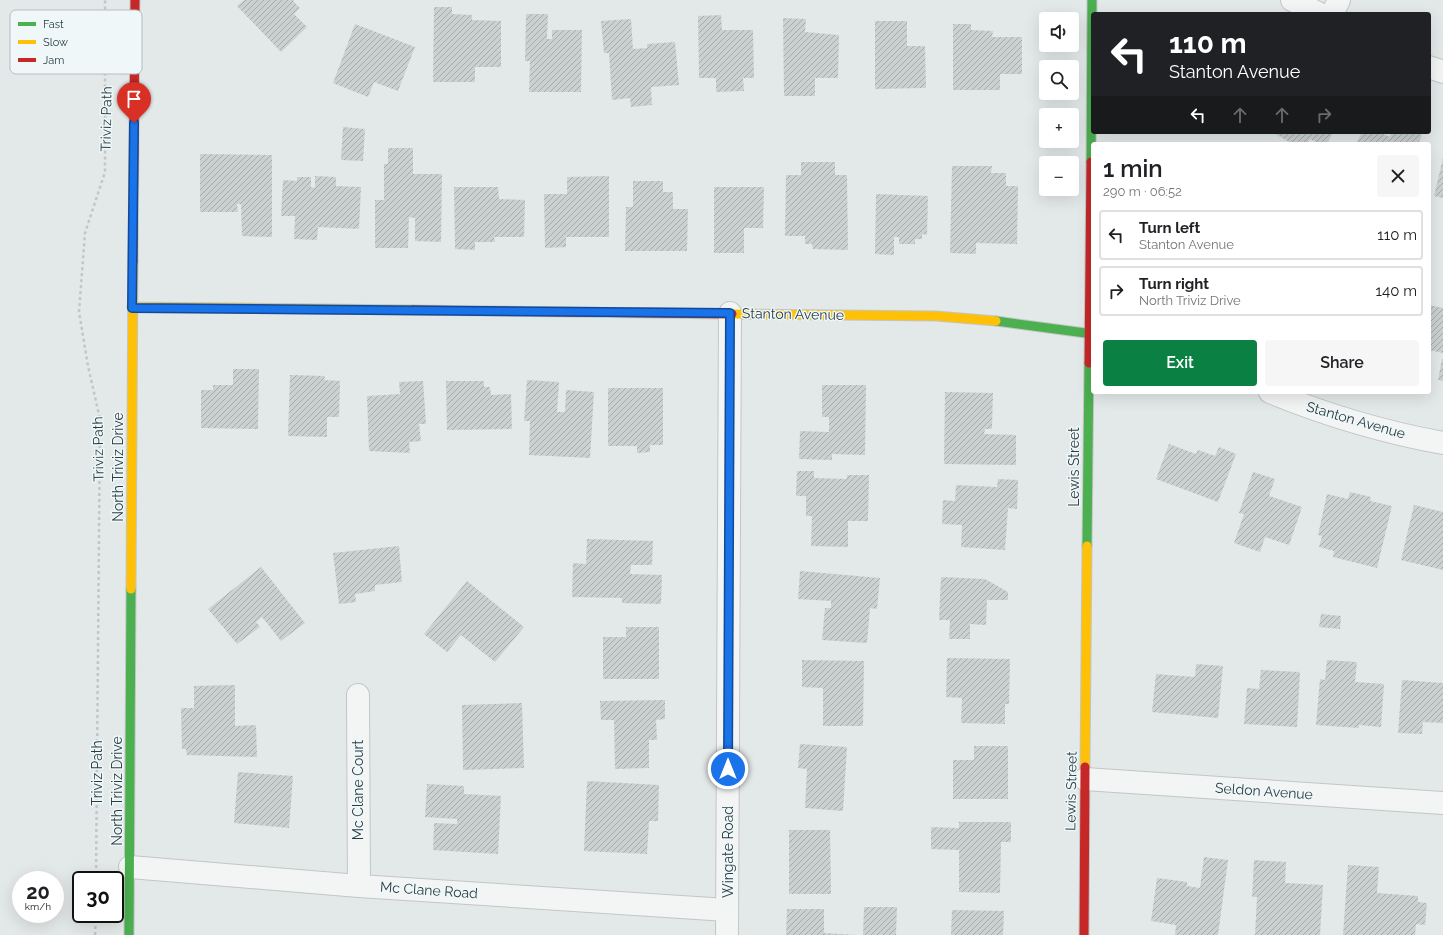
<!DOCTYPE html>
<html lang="en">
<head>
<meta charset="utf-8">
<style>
  :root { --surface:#fff; --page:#f6f6f6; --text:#202124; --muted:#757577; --line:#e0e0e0; --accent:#0b8043 }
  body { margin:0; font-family:Raleway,sans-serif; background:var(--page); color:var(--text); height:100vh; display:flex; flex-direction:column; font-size:15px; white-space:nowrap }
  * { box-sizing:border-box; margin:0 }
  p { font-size:13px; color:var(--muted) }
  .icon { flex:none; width:22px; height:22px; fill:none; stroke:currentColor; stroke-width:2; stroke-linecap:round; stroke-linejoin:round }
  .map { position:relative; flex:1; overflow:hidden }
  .details { position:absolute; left:1091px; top:142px; width:340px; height:252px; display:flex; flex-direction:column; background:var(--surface); border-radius:4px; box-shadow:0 4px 16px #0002 }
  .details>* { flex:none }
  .top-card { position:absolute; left:1091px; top:12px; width:340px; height:122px; border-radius:4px; box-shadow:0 4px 16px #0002; background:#202124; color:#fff; overflow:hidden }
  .fabs { position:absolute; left:1039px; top:12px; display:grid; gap:8px }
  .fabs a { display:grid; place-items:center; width:40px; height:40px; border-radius:4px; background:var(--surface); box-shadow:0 4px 16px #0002; font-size:20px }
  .speed { position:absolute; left:12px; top:871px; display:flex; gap:8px; font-size:20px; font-weight:700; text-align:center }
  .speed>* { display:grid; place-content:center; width:52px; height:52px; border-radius:50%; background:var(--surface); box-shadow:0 4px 16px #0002; line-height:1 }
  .speed small { font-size:10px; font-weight:400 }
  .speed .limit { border:2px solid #111; border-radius:6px; background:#fff; color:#111 }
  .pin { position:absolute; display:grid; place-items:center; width:34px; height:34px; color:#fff; margin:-41px -17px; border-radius:50% 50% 50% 0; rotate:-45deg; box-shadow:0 0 4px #0007 }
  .pin .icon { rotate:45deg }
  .me { position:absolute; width:44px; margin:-22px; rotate:0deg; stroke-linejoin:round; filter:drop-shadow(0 0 3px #0008) }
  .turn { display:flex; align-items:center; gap:14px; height:84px; padding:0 12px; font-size:18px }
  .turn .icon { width:52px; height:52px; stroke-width:2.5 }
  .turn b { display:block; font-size:28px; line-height:34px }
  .lanes { display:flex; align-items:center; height:38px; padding:0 12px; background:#0003; justify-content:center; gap:20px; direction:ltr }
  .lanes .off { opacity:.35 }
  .round { display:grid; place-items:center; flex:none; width:42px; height:42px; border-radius:4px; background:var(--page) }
  .overview { display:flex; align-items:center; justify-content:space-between; height:68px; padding:0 12px }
  h1 { font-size:24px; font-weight:600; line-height:30px }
  .action { display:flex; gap:8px; margin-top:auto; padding:8px 12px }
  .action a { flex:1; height:46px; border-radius:4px; background:var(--accent); color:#fff; font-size:16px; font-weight:600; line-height:46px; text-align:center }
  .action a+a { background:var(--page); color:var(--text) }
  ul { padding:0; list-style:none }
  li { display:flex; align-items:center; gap:12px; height:50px; margin:0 8px 6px; padding:0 4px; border:2px solid var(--line); border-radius:4px }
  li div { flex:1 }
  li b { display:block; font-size:15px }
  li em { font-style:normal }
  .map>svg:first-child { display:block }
  .building { fill:url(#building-hatch) }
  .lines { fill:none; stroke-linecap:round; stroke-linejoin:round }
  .street-casing { stroke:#c1c6c6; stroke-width:24 }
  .fast-casing { stroke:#c1c6c6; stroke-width:11 }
  .slow-casing { stroke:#c1c6c6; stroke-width:11 }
  .jam-casing { stroke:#c1c6c6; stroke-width:11 }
  .path { stroke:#c1c7c9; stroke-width:2.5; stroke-dasharray:3 3; stroke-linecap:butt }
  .street { stroke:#f3f5f5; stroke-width:22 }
  .fast { stroke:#4caf50; stroke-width:9 }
  .slow { stroke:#ffc107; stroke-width:9 }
  .jam { stroke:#c62828; stroke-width:9 }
  .route-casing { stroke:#114b97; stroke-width:10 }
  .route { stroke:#1a73e8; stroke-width:7 }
  .labels { text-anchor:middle; stroke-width:3; stroke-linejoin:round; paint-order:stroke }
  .street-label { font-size:14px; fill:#273d44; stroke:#f0f7f8 }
  .key { fill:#f0f7f8; stroke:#b4bfc2; stroke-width:1 }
  .key-label { font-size:11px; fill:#273d44 }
</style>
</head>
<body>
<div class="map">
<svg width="1443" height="935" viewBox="0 0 1443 935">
  <defs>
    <pattern id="building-hatch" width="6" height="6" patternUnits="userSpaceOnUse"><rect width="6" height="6" fill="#cbd0d1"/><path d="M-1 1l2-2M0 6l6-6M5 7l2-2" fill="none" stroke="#a5aaab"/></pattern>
  </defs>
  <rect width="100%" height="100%" fill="#e3e8e8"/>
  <path class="building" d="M 244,0 L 294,0 L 293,1 L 300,8 L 294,14 L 307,27 L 281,52 L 237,6 Z
    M 434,7 L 452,7 L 452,14 L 472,15 L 472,20 L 501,21 L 501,67 L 475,67 L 475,82 L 433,82 Z
    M 526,14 L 548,14 L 547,39 L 552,39 L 552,30 L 582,30 L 581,92 L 529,92 L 530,61 L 525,61 Z
    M 721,15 L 722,30 L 753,30 L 754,78 L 743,78 L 744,91 L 716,92 L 716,78 L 699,78 L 698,16 Z
    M 783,18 L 806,19 L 805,32 L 839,35 L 838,78 L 815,78 L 815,96 L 784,96 Z
    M 631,19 L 633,49 L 647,48 L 647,44 L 675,42 L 679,85 L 651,87 L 652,105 L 631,107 L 630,98 L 612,100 L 609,53 L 604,53 L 601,21 Z
    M 875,21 L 907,21 L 907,46 L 925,46 L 926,88 L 875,89 Z
    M 355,24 L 415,47 L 398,91 L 374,82 L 368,97 L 333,83 Z
    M 953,24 L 971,24 L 971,30 L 993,31 L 992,37 L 1022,37 L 1022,74 L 1000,74 L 1000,90 L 953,90 Z
    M 343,127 L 365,129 L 363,161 L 341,160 Z
    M 1272,132 L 1333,132 L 1327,144 L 1320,144 L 1310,139 L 1307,144 L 1293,144 Z
    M 1362,132 L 1378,132 L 1390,137 L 1392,132 L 1414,132 L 1422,135 L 1418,144 L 1356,144 Z
    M 388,148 L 413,148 L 413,174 L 442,174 L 441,242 L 415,241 L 415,218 L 409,217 L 408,248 L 375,248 L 375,200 L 384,200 L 384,164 L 388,164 Z
    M 200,154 L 272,155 L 272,237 L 242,236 L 241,204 L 237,204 L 238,212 L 200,212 Z
    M 1443,158 L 1443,198 L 1434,196 Z
    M 801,162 L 835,162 L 835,175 L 847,175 L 848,250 L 813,249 L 812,244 L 805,244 L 805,236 L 785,236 L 786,175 L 801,175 Z
    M 952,166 L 992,166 L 991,173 L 1006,173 L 1006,186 L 1018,186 L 1017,244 L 976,243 L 976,254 L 950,253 Z
    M 315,176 L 336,177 L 336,186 L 361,187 L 359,229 L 318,227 L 317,240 L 294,239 L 295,216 L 281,216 L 283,180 L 297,181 L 297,177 L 311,177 L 311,187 L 315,188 Z
    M 609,176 L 609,237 L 566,237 L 566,247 L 545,248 L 544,194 L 567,194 L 567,177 Z
    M 633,181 L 663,181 L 663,192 L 673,192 L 673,209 L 688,209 L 687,251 L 625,251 L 626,207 L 633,207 Z
    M 454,187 L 498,187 L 499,199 L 525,200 L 524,237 L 494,237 L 495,242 L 475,242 L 475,250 L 455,249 Z
    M 714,187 L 764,187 L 763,228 L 744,228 L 744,253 L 714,253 Z
    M 876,194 L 928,196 L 927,235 L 922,234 L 922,239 L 915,239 L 915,244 L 899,244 L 899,237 L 894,237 L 894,255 L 875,254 Z
    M 1429,305 L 1443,308 L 1443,353 L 1429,350 Z
    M 1442,359 L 1443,359 L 1443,381 L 1438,380 Z
    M 233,369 L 259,369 L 258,429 L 201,428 L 201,390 L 213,390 L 213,385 L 233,385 Z
    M 290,375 L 325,376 L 324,380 L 340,381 L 339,417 L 327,417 L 327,437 L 288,436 Z
    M 527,380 L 559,382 L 557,412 L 565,412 L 566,390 L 594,392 L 590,458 L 529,455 L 530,421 L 524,421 Z
    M 423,381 L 426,424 L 419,424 L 421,441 L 409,442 L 410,453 L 369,451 L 367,396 L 400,394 L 399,382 Z
    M 446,381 L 484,381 L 484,387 L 490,387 L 491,395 L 511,394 L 512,429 L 447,430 Z
    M 822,385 L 866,385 L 865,455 L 832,454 L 832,460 L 799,459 L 800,431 L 829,432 L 829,417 L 822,417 Z
    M 608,388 L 663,388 L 663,445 L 650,445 L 650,452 L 637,453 L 637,446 L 608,446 Z
    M 945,392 L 993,393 L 992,429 L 985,429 L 984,434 L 1016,435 L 1016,465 L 944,464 Z
    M 1169,444 L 1196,454 L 1198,450 L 1215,456 L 1219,447 L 1236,454 L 1218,502 L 1156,479 Z
    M 797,471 L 814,471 L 814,478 L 847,479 L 847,475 L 869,475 L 868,521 L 848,521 L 848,547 L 811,546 L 812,516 L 806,516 L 806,496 L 796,496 Z
    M 1253,472 L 1275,479 L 1269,496 L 1302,507 L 1289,545 L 1265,537 L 1260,552 L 1234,543 L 1244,514 L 1239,513 Z
    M 998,479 L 1018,480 L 1017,509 L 1008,508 L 1005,550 L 961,547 L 962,525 L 942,524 L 943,500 L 955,501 L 956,485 L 997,487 Z
    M 1350,492 L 1371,497 L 1370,501 L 1392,506 L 1377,568 L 1333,557 L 1334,551 L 1319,547 L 1322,536 L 1318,535 L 1327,494 L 1348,499 Z
    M 1414,505 L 1443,512 L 1443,570 L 1401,560 Z
    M 587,539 L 653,541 L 652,565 L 631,565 L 630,574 L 662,575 L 661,604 L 622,603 L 622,598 L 572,597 L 573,563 L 586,564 Z
    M 399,546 L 402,582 L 375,585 L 375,591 L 355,594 L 356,602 L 339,604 L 333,553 Z
    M 261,567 L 305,623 L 281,641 L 262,617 L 256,622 L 260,627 L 237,644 L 208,609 Z
    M 800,571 L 880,578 L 877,609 L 870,608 L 867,643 L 822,640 L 825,608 L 831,608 L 831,601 L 798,599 Z
    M 941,577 L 985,579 L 1008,592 L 1008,600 L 987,600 L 986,625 L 970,624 L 970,639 L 949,639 L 950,620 L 939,620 Z
    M 467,581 L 524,627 L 495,662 L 461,635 L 447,652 L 424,634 Z
    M 1321,614 L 1341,616 L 1340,629 L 1319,627 Z
    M 626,627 L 659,627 L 659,679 L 603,679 L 603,637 L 626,637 Z
    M 947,658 L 1010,659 L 1009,704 L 1005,704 L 1005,724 L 961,723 L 962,698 L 946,697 Z
    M 802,660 L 864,661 L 863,726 L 823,726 L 823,688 L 802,687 Z
    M 1327,660 L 1357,662 L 1355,682 L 1384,684 L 1381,727 L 1359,725 L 1359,728 L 1316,725 L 1320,679 L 1325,680 Z
    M 1196,664 L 1223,666 L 1218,718 L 1152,712 L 1156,674 L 1195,677 Z
    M 1261,670 L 1300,672 L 1297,727 L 1244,724 L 1247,688 L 1259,689 Z
    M 1402,680 L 1443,683 L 1443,723 L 1423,722 L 1422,734 L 1398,733 Z
    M 235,685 L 235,726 L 256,725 L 257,757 L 187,755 L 186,749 L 182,749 L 181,708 L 194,708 L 194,686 Z
    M 665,700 L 665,719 L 656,720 L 657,740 L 649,740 L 649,768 L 615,769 L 614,720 L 601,720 L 600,701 Z
    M 522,703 L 524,768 L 463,770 L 462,705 Z
    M 800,744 L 847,747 L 843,811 L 805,808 L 807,769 L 798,768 Z
    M 974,746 L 1008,746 L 1008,799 L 953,799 L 953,760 L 974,760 Z
    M 238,772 L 293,776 L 289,828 L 234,823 Z
    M 587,781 L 659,785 L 658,821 L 649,821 L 647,854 L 584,851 Z
    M 427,784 L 464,786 L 464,794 L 501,796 L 498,854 L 433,850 L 434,823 L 457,824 L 457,819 L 425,817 Z
    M 959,822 L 1011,822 L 1011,842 L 1001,842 L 1000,893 L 959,892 L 959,850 L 931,849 L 931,827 L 959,828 Z
    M 789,830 L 830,830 L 831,894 L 789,894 Z
    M 1204,857 L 1228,860 L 1218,935 L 1175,935 L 1176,925 L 1151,921 L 1157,878 L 1187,882 L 1187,886 L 1200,888 Z
    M 1254,860 L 1286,862 L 1285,883 L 1323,885 L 1320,935 L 1255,935 L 1257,897 L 1252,897 Z
    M 1348,865 L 1379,867 L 1377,893 L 1418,896 L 1418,902 L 1427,903 L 1425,925 L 1416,924 L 1415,935 L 1343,935 Z
    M 864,907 L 897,907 L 896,935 L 863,935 Z
    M 787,909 L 824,909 L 824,933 L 857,935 L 786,935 Z
    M 952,910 L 1004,911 L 1003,935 L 951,935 Z"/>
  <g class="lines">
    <g class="street-casing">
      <path id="street" d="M 1292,0 L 1320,14
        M 1332,14 L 1339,0
        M 1429,67 L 1443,72
        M 1270,392 C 1326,415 1383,432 1443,443
        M 358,695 L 359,886
        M 1085,779 L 1443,803
        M 130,867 L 359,886 L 727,910
        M 727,935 L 730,313"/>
    </g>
    <g class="fast-casing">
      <path id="fast" d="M 1091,162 L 1092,0
        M 996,321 L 1093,334
        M 1087,546 L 1089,363
        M 129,935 L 131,589"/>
    </g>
    <g class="slow-casing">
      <path id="slow" d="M 132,307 L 413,310
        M 732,314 L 936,316 L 996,321
        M 131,589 L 133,262
        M 1085,767 L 1087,546"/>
    </g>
    <g class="jam-casing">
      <path id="jam" d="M 133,262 L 135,0
        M 413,310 L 732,314
        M 1089,363 L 1091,162
        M 1084,935 L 1085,767"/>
    </g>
    <path class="path" d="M 96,880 L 100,419 L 88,366 L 79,312 L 85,233 L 105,172 L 105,0
      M 95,935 L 96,914"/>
    <use href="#street" class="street"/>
    <use href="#fast" class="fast"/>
    <use href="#slow" class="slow"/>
    <use href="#jam" class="jam"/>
  </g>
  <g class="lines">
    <g class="route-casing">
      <path id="route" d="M 134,123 L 132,308 L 730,313 L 728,769"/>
    </g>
    <use href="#route" class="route"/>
  </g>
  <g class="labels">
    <g class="street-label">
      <text transform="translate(106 119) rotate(-89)" y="5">Triviz Path</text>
      <text transform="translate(793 314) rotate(1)" y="5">Stanton Avenue</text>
      <text transform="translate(1356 420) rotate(16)" y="5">Stanton Avenue</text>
      <text transform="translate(98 449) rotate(-91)" y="5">Triviz Path</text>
      <text transform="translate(118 467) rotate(-90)" y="5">North Triviz Drive</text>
      <text transform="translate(1074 467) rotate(-90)" y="5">Lewis Street</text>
      <text transform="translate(97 773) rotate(-90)" y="5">Triviz Path</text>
      <text transform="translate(358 790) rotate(-90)" y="5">Mc Clane Court</text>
      <text transform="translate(117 791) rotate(-90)" y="5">North Triviz Drive</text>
      <text transform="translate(1071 791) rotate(-89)" y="5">Lewis Street</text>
      <text transform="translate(1264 791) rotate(4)" y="5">Seldon Avenue</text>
      <text transform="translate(728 852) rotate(-90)" y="5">Wingate Road</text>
      <text transform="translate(429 890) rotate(4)" y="5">Mc Clane Road</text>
    </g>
  </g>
  <rect x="10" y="10" width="132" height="64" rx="6" class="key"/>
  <rect x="18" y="22" width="18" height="4" fill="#4caf50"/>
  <rect x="18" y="40" width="18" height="4" fill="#ffc107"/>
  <rect x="18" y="58" width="18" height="4" fill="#c62828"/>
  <g class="key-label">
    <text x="43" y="28">Fast</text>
    <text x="43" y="46">Slow</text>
    <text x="43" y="64">Jam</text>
  </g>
</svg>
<div class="fabs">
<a><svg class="icon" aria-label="sound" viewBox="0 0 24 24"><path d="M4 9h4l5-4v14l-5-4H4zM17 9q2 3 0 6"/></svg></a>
<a><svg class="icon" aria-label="search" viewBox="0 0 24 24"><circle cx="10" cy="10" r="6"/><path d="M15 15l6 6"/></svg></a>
<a>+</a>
<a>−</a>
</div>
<div class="speed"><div>20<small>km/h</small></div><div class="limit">30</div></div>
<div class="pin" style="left:134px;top:123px;background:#d93025"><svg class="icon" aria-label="arrive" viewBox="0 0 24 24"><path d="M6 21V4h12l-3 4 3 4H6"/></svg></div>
<svg class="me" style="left:728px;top:769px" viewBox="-20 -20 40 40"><circle r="17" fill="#1a73e8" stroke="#fff" stroke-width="3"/><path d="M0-11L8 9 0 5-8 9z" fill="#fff"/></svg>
<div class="top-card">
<div class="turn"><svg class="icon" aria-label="left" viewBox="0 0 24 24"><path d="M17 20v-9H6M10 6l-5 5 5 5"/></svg><div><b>110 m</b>Stanton Avenue</div></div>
<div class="lanes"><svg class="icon" aria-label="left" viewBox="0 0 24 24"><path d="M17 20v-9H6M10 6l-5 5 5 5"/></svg><svg class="icon off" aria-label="ahead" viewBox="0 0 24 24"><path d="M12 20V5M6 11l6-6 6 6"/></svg><svg class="icon off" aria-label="ahead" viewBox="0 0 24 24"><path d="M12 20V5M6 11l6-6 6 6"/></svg><svg class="icon off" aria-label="right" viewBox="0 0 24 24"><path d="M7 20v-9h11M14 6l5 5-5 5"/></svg></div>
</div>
<section class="details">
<div class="overview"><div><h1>1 min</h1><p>290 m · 06:52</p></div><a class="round"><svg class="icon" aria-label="close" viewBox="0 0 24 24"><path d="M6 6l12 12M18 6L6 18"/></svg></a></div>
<ul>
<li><svg class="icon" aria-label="left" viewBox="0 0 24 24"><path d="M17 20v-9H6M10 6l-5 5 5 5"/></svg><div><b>Turn left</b><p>Stanton Avenue</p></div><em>110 m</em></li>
<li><svg class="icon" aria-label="right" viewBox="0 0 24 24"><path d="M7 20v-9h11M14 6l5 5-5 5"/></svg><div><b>Turn right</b><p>North Triviz Drive</p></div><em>140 m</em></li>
</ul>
<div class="action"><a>Exit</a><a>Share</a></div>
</section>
</div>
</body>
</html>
